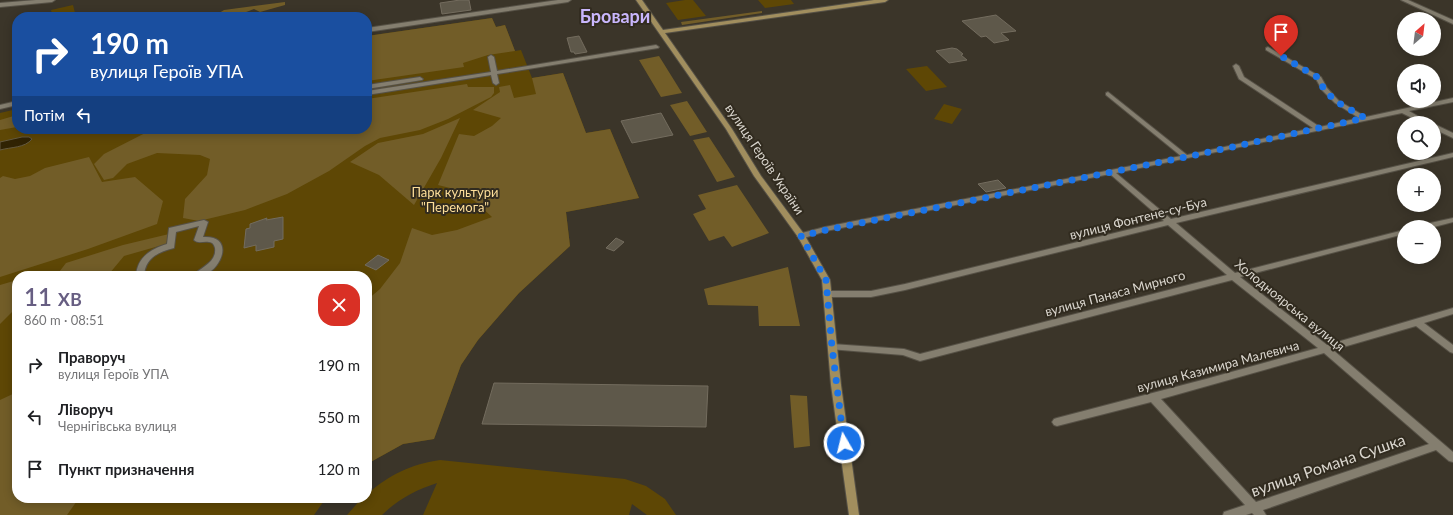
<!DOCTYPE html>
<html lang="uk">
<head>
<meta charset="utf-8">
<style>
  :root { --surface:#fff; --page:#f6f6f6; --text:#202124; --muted:#757577; --accent:#675e82 }
  body { margin:0; font-family:Lato,sans-serif; background:var(--page); color:var(--text); height:100vh; display:flex; flex-direction:column; font-size:15px; white-space:nowrap }
  * { box-sizing:border-box; margin:0 }
  p { font-size:13px; color:var(--muted) }
  .icon { flex:none; width:22px; height:22px; fill:none; stroke:currentColor; stroke-width:2; stroke-linecap:round; stroke-linejoin:round }
  .map { position:relative; flex:1; overflow:hidden }
  .panel { position:absolute; left:12px; top:271px; width:360px; height:232px; display:flex; flex-direction:column; background:var(--surface); border-radius:16px; box-shadow:0 2px 10px #0003 }
  .panel>* { flex:none }
  .guide { position:absolute; left:12px; top:12px; width:360px; height:122px; border-radius:16px; box-shadow:0 2px 10px #0003; background:#1a4fa0; color:#fff; overflow:hidden }
  .needle { width:26px; rotate:28deg }
  .buttons { position:absolute; left:1397px; top:12px; display:grid; gap:8px }
  .buttons a { display:grid; place-items:center; width:44px; height:44px; border-radius:50%; background:var(--surface); box-shadow:0 2px 10px #0003; font-size:20px }
  .pin { position:absolute; display:grid; place-items:center; width:34px; height:34px; color:#fff; margin:-41px -17px; border-radius:50% 50% 50% 0; rotate:-45deg; box-shadow:0 0 4px #0007 }
  .pin .icon { rotate:45deg }
  .me { position:absolute; width:44px; margin:-22px; rotate:352deg; stroke-linejoin:round; filter:drop-shadow(0 0 3px #0008) }
  .turn { display:flex; align-items:center; gap:14px; height:84px; padding:0 12px; font-size:18px }
  .turn .icon { width:52px; height:52px; stroke-width:2.5 }
  .turn b { display:block; font-size:28px; line-height:34px }
  .then { display:flex; align-items:center; height:38px; padding:0 12px; background:#0003; gap:8px; font-size:15px }
  .round { display:grid; place-items:center; flex:none; width:42px; height:42px; border-radius:16px; background:var(--page) }
  .summary { display:flex; align-items:center; justify-content:space-between; height:68px; padding:0 12px }
  h1 { font-size:24px; font-weight:600; line-height:30px; color:var(--accent) }
  ul { padding:0; list-style:none }
  li { display:flex; align-items:center; gap:12px; height:52px; padding:0 12px }
  li div { flex:1 }
  li b { display:block; font-size:15px }
  li em { font-style:normal }
  .map>svg:first-child { display:block }
  .green { fill:#5e4705 }
  .forest { fill:#725d28 }
  .water { fill:#302303; stroke:#635940 }
  .building { fill:#5e584a; stroke:#736c5e }
  .lines { fill:none; stroke-linecap:round; stroke-linejoin:round }
  .street-casing { stroke:#565146; stroke-width:2 }
  .secondary-casing { stroke:#565146; stroke-width:2 }
  .street { fill:#847e6f; fill-rule:evenodd }
  .secondary { fill:#a18e5e; fill-rule:evenodd }
  .route { stroke:#1a73e8; stroke-width:7; stroke-dasharray:0 12.6 }
  .labels { text-anchor:middle; stroke-width:4; stroke-linejoin:round; paint-order:stroke }
  .street-label { font-size:13px; fill:#dad6ce; stroke:#312b1f }
  .park-label { font-size:13px; fill:#fdde99; stroke:#312b1f }
  .near-street-label { font-size:16px; fill:#dad6ce; stroke:#312b1f }
  .far-town-label { font-size:18px; font-weight:bold; fill:#c9b6fc; stroke:#312b1f }
</style>
</head>
<body>
<div class="map">
<svg width="1453" height="515" viewBox="0 0 1453 515">
  <rect width="100%" height="100%" fill="#3b3529"/>
  <path class="green" d="M 685,0 L 693,0 L 706,16 L 678,20 L 666,3 Z
    M 758,0 L 791,0 L 794,4 L 765,8 Z
    M 73,5 L 76,17 L 53,17 L 51,10 Z
    M 492,18 L 496,27 L 505,25 L 515,51 L 521,50 L 532,78 L 563,73 L 586,133 L 610,129 L 639,198 L 566,212 L 570,246 L 519,293 L 478,340 L 461,365 L 434,439 L 403,444 L 367,464 L 367,276 L 17,276 L 17,498 L 326,498 L 314,515 L 0,515 L 0,113 L 17,109 L 17,129 L 367,129 L 367,36 Z
    M 927,66 L 947,87 L 926,91 L 906,69 Z
    M 944,104 L 962,109 L 952,124 L 934,119 Z
    M 440,460 L 625,479 L 646,486 L 665,499 L 676,515 L 647,515 L 632,504 L 629,515 L 423,515 L 437,483 C 416,490 398,499 382,515 L 347,515 L 361,499 L 367,498 L 367,494 C 391,474 409,465 440,460 Z"/>
  <path class="forest" d="M 285,2 L 285,5 L 260,12 L 254,9 L 236,16 L 216,15 L 224,10 Z
    M 762,11 L 762,13 L 682,25 L 681,22 Z
    M 492,18 L 496,27 L 505,25 L 515,51 L 488,55 L 463,63 L 464,67 L 367,81 L 367,36 Z
    M 659,56 L 682,93 L 661,97 L 639,60 Z
    M 563,73 L 586,133 L 610,129 L 639,198 L 566,212 L 570,246 L 519,293 L 478,340 L 461,365 L 434,439 L 403,444 L 367,464 L 367,300 L 380,289 L 400,263 L 412,228 L 432,235 L 457,230 L 492,217 L 476,202 L 458,190 L 438,185 L 459,134 L 474,136 L 492,126 L 501,118 L 473,110 L 500,92 L 499,87 L 510,85 L 514,98 L 536,94 L 532,78 Z
    M 467,84 L 468,87 L 494,87 L 494,93 L 491,97 L 448,119 L 420,130 L 380,138 L 365,146 L 329,171 L 287,194 L 245,210 L 199,221 L 183,218 L 185,199 L 207,175 L 210,159 L 200,155 L 157,153 L 127,164 L 113,178 L 104,180 L 94,164 L 104,154 L 153,129 L 181,129 L 182,134 L 219,129 L 367,129 L 367,99 Z
    M 687,101 L 707,132 L 690,136 L 670,105 Z
    M 17,115 L 17,127 L 0,130 L 0,120 Z
    M 460,118 L 441,158 L 414,205 L 379,175 L 350,162 L 378,143 L 423,134 Z
    M 709,137 L 735,177 L 717,182 L 693,140 Z
    M 89,157 L 102,182 L 135,177 L 163,201 L 157,224 L 88,249 L 0,277 L 0,178 L 3,176 L 15,179 L 30,176 L 45,168 Z
    M 737,185 L 769,233 L 732,247 L 724,236 L 709,241 L 693,214 L 706,209 L 698,195 Z
    M 169,234 L 166,244 L 124,256 L 109,274 L 104,276 L 56,276 L 66,263 L 123,245 Z
    M 788,267 L 800,326 L 759,326 L 758,306 L 708,305 L 704,289 Z
    M 17,280 L 14,310 L 0,324 L 0,285 Z
    M 17,392 L 17,498 L 79,498 L 67,515 L 0,515 L 0,400 Z
    M 790,395 L 807,396 L 810,446 L 794,448 Z
    M 288,498 L 326,498 L 322,503 L 287,502 Z"/>
  <path class="water" d="M 22,137 L 29,137 L 32,139 C 25,148 11,147 0,150 L 0,142 Z"/>
  <path class="building" d="M 460,0 L 469,0 L 471,10 L 442,14 L 440,3 Z
    M 996,15 L 1016,31 L 1001,33 L 1009,40 L 994,43 L 986,36 L 981,37 L 962,21 Z
    M 579,36 L 587,52 L 575,54 L 574,52 L 571,52 L 567,38 Z
    M 952,48 L 957,49 L 963,54 L 961,55 L 967,60 L 949,63 L 936,51 Z
    M 661,113 L 673,135 L 632,143 L 621,121 Z
    M 998,180 L 1006,188 L 986,192 L 978,184 Z
    M 283,217 L 283,239 L 274,241 L 274,247 L 256,251 L 256,245 L 244,248 L 246,229 L 250,228 L 250,224 L 267,218 L 266,220 Z
    M 616,238 L 624,242 L 614,251 L 606,248 Z
    M 378,255 L 389,260 L 376,270 L 365,265 Z
    M 494,383 L 708,386 L 706,427 L 482,424 Z"/>
  <g class="lines">
    <g class="street-casing">
      <path id="street" d="M 36,0 L 55,0 L 52,2 L 0,7 L 0,3 Z
        M 558,0 L 571,0 L 568,2 L 367,32 L 367,28 Z
        M 1401,0 L 1408,0 L 1453,20 L 1453,24 Z
        M 656,45 L 659,47 L 658,48 L 497,74 L 499,83 L 496,85 L 493,83 L 491,75 L 367,95 L 367,91 L 491,72 L 488,57 L 491,55 L 494,57 L 497,71 Z
        M 1268,47 L 1321,77 L 1327,88 L 1339,101 L 1366,117 L 1453,98 L 1453,102 L 1409,111 L 1430,123 L 1422,123 L 1402,113 L 1116,173 L 1171,219 L 1453,153 L 1453,157 L 1176,223 L 1235,273 L 1404,230 L 1404,234 L 1240,277 L 1327,345 L 1453,308 L 1453,314 L 1424,323 L 1453,345 L 1453,353 L 1450,352 L 1416,326 L 1333,350 L 1453,452 L 1453,462 L 1449,461 L 1436,450 L 1263,510 L 1266,515 L 1254,515 L 1252,513 L 1246,515 L 1223,515 L 1224,512 L 1245,505 L 1151,402 L 1057,426 L 1054,425 L 1052,422 L 1054,419 L 1057,418 L 1206,379 L 1318,348 L 1232,280 L 920,361 L 903,355 L 829,349 L 828,347 L 829,345 L 832,344 L 904,349 L 920,354 L 1227,275 L 1168,225 L 905,290 L 871,297 L 827,297 L 824,296 L 823,294 L 824,292 L 827,291 L 871,291 L 905,284 L 1164,221 L 1110,174 L 826,231 L 801,239 L 797,236 L 798,234 L 825,227 L 1181,156 L 1106,95 L 1106,93 L 1108,92 L 1187,155 L 1313,128 L 1239,79 L 1233,66 L 1236,64 L 1239,66 L 1244,77 L 1320,127 L 1359,118 L 1335,103 L 1322,90 L 1316,79 L 1266,50 L 1266,48 ZM 1324,353 L 1429,444 L 1256,502 L 1161,399 Z
        M 420,77 L 423,79 L 422,80 L 367,89 L 367,85 Z
        M 17,101 L 17,105 L 0,109 L 0,105 Z
        M 1434,124 L 1453,133 L 1453,138 L 1434,129 Z
        M 1453,218 L 1453,222 L 1434,227 L 1420,227 L 1421,225 Z
        M 204,220 L 208,222 L 203,237 C 233,235 224,266 205,275 C 202,277 197,276 193,276 C 200,267 217,263 215,248 C 214,244 212,242 209,242 C 203,241 198,244 194,240 L 199,226 L 176,232 L 174,248 C 158,252 145,258 144,276 L 136,276 C 137,258 150,249 167,244 L 169,228 Z"/>
    </g>
    <g class="secondary-casing">
      <path id="secondary" d="M 636,0 L 642,0 L 663,30 L 874,0 L 888,0 L 885,2 L 665,33 L 732,129 L 761,176 L 804,234 L 830,280 L 841,385 L 859,515 L 849,515 L 831,385 L 822,280 L 798,237 L 754,176 L 726,129 Z"/>
    </g>
    <use href="#street" class="street"/>
    <use href="#secondary" class="secondary"/>
  </g>
  <g class="lines">
    <path class="route" d="M 844,443 L 832,347 L 826,280 L 801,236 L 826,230 L 1186,157 L 1365,118 L 1337,102 L 1324,90 L 1319,78 L 1281,56"/>
  </g>
  <g class="labels">
    <g class="street-label">
      <text transform="translate(765 159) rotate(56)" y="5">вулиця Героїв України</text>
      <text transform="translate(1138 218) rotate(-14)" y="5">вулиця Фонтене-су-Буа</text>
      <text transform="translate(1115 293) rotate(-15)" y="5">вулиця Панаса Мирного</text>
      <text transform="translate(1290 305) rotate(39)" y="5">Холодноярська вулиця</text>
      <text transform="translate(1218 366) rotate(-15)" y="5">вулиця Казимира Малевича</text>
    </g>
    <g class="park-label">
      <text x="455" y="197">Парк культури<tspan x="455" dy="15">"Перемога"</tspan></text>
    </g>
    <g class="near-street-label">
      <text transform="translate(1328 465) rotate(-19)" y="6">вулиця Романа Сушка</text>
    </g>
    <g class="far-town-label">
      <text x="615" y="23">Бровари</text>
    </g>
  </g>
</svg>
<div class="buttons">
<a><svg class="needle" viewBox="-14 -14 28 28"><path d="M0-13l5 13h-10z" fill="#e53935"/><path d="M0 13l5-13h-10z" fill="#757577"/></svg></a>
<a><svg class="icon" aria-label="sound" viewBox="0 0 24 24"><path d="M4 9h4l5-4v14l-5-4H4zM17 9q2 3 0 6"/></svg></a>
<a><svg class="icon" aria-label="search" viewBox="0 0 24 24"><circle cx="10" cy="10" r="6"/><path d="M15 15l6 6"/></svg></a>
<a>+</a>
<a>−</a>
</div>
<div class="pin" style="left:1281px;top:56px;background:#d93025"><svg class="icon" aria-label="arrive" viewBox="0 0 24 24"><path d="M6 21V4h12l-3 4 3 4H6"/></svg></div>
<svg class="me" style="left:844px;top:443px" viewBox="-20 -20 40 40"><circle r="17" fill="#1a73e8" stroke="#fff" stroke-width="3"/><path d="M0-11L8 9 0 5-8 9z" fill="#fff"/></svg>
<div class="guide">
<div class="turn"><svg class="icon" aria-label="right" viewBox="0 0 24 24"><path d="M7 20v-9h11M14 6l5 5-5 5"/></svg><div><b>190 m</b>вулиця Героїв УПА</div></div>
<div class="then">Потім<svg class="icon" aria-label="left" viewBox="0 0 24 24"><path d="M17 20v-9H6M10 6l-5 5 5 5"/></svg></div>
</div>
<section class="panel">
<div class="summary"><div><h1>11 хв</h1><p>860 m · 08:51</p></div><a class="round" style="background:#d93025;color:#fff"><svg class="icon" aria-label="close" viewBox="0 0 24 24"><path d="M6 6l12 12M18 6L6 18"/></svg></a></div>
<ul>
<li><svg class="icon" aria-label="right" viewBox="0 0 24 24"><path d="M7 20v-9h11M14 6l5 5-5 5"/></svg><div><b>Праворуч</b><p>вулиця Героїв УПА</p></div><em>190 m</em></li>
<li><svg class="icon" aria-label="left" viewBox="0 0 24 24"><path d="M17 20v-9H6M10 6l-5 5 5 5"/></svg><div><b>Ліворуч</b><p>Чернігівська вулиця</p></div><em>550 m</em></li>
<li><svg class="icon" aria-label="arrive" viewBox="0 0 24 24"><path d="M6 21V4h12l-3 4 3 4H6"/></svg><div><b>Пункт призначення</b></div><em>120 m</em></li>
</ul>
</section>
</div>
</body>
</html>
